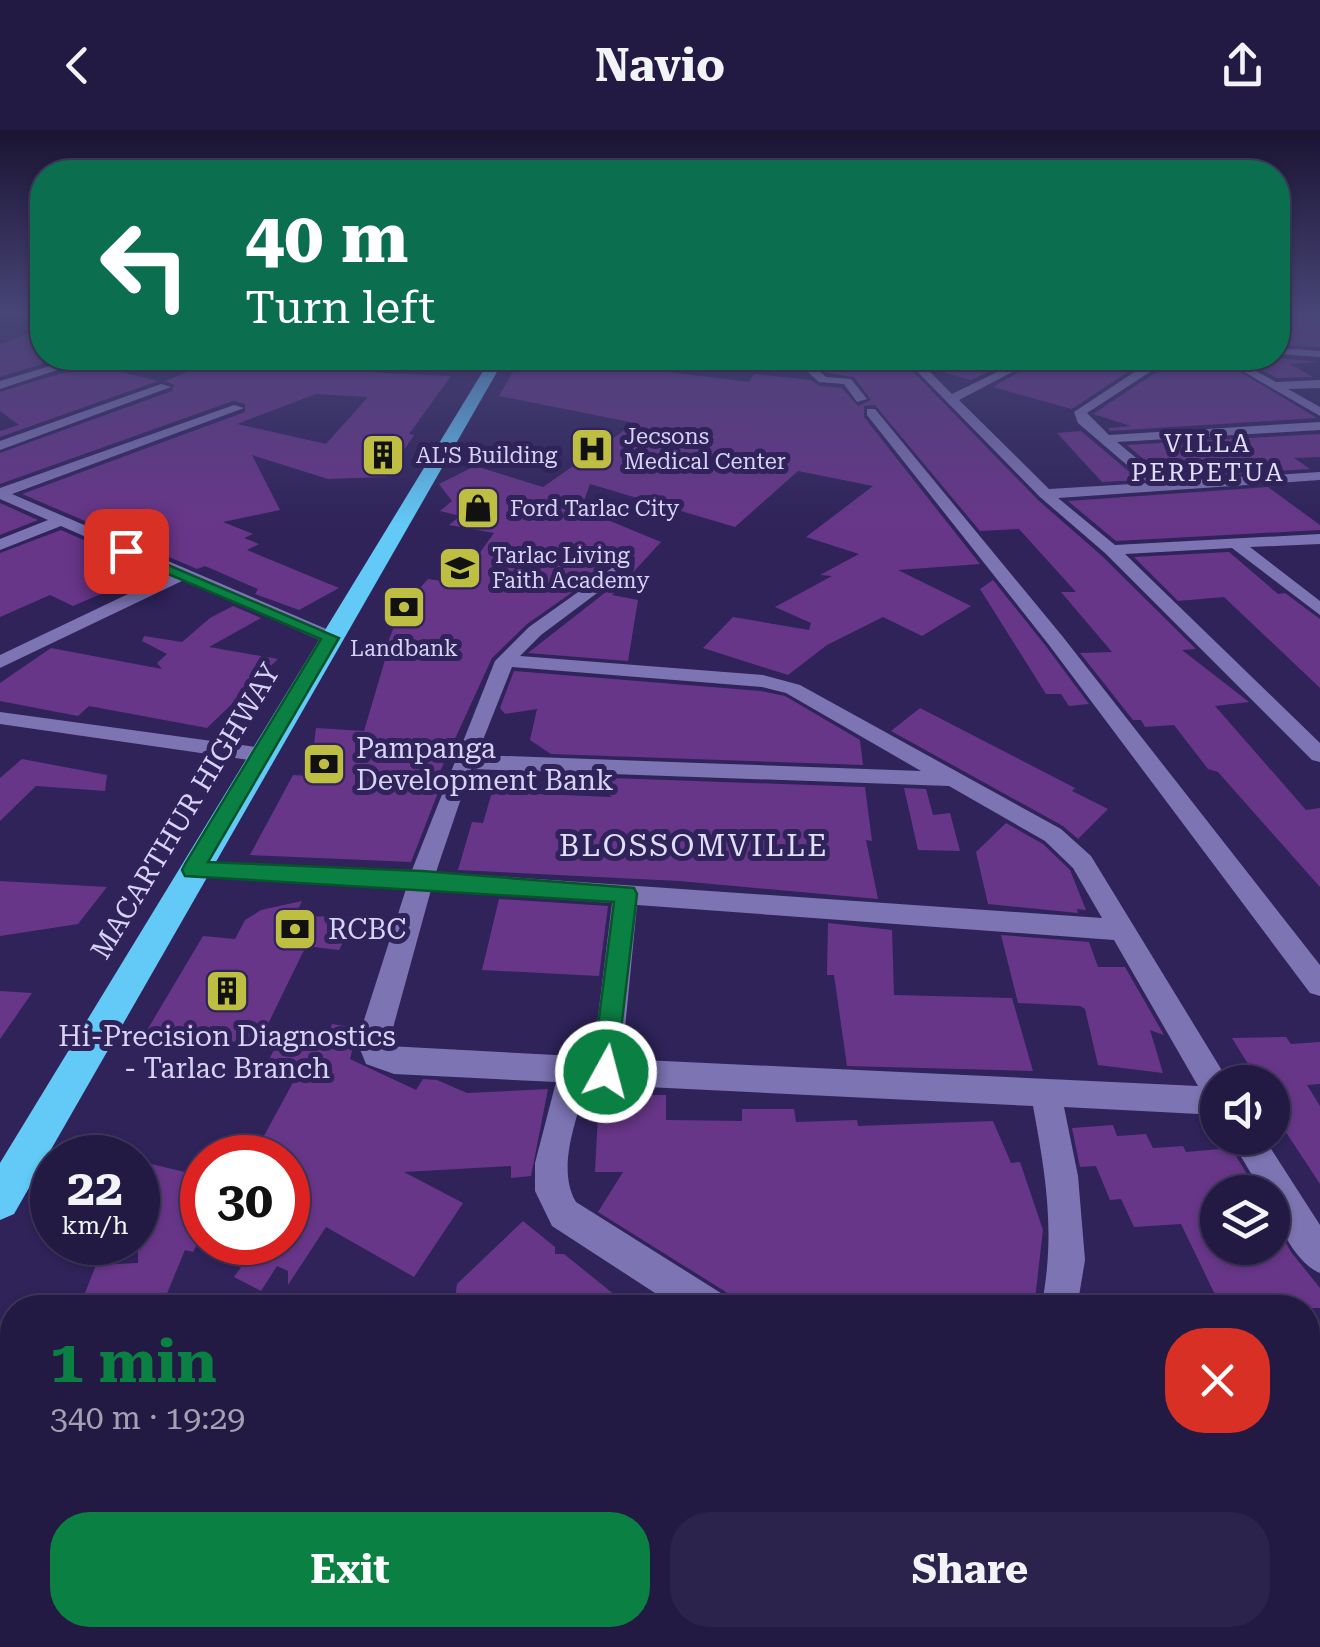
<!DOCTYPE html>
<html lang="en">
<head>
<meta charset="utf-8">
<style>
  :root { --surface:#231a44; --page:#2b234b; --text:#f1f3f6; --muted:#a3a1b2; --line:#40385d; --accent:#0b8043 }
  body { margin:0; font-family:"Roboto Serif",serif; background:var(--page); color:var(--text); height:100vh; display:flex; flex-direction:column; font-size:38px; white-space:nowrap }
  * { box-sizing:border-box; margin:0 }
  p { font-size:32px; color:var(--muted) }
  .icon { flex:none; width:55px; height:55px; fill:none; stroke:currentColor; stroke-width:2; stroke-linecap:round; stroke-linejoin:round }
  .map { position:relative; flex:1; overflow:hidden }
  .details { position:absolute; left:0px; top:1165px; width:1320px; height:352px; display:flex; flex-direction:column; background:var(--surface); border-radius:40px 40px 0 0; box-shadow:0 2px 8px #0004,0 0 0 2px var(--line) }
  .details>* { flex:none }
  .top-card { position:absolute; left:30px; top:30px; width:1260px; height:210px; border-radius:40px; box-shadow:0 2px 8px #0004,0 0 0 2px var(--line); background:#0b6e4f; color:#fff; overflow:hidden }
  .tools { position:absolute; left:1200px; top:935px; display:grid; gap:20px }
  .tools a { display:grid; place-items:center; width:90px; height:90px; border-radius:50%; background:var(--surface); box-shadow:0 2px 8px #0004,0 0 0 2px var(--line); font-size:50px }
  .speed { position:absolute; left:30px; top:1005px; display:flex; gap:20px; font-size:50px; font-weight:700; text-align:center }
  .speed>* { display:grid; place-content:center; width:130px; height:130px; border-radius:50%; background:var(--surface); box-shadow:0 2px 8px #0004,0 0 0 2px var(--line); line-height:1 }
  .speed small { font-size:25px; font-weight:400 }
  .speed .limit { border:15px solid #d22; background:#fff; color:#111 }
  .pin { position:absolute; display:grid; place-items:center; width:85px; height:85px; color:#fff; margin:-42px; border-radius:20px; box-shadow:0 5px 15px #0006 }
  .me { position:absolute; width:110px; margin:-55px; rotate:7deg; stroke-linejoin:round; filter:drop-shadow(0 0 8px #0008) }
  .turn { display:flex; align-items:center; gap:35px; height:210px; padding:0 50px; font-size:45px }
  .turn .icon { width:130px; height:130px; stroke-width:2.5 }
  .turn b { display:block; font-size:70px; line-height:85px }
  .round { display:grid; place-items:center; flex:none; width:105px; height:105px; border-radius:40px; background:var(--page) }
  .headline { display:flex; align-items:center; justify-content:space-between; height:170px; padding:0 50px }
  h1 { font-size:60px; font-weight:700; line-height:75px; color:var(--accent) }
  .cta { display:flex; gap:20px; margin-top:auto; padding:20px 50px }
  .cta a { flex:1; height:115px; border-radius:40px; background:var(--accent); color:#fff; font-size:40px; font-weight:700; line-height:115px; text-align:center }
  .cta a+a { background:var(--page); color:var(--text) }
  header { display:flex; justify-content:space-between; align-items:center; height:130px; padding:0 50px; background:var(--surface); font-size:45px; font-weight:700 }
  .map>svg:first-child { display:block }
  .building { fill:#683689; fill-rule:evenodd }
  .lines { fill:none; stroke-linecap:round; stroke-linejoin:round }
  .minor { fill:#7d74b3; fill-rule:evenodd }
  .highway { fill:#63caf8; fill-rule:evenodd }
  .route { fill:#0b8043; stroke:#07532c; stroke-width:2.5 }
  .labels { text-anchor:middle; stroke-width:10; stroke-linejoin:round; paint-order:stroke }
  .far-poi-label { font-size:22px; fill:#d6d3f5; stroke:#2f235a; text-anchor:start }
  .far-neighbourhood-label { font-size:25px; letter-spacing:2.5px; fill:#e1defa; stroke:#2f235a }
  .poi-label { font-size:28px; fill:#d6d3f5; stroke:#2f235a; text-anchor:start }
  .street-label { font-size:28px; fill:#d6d3f5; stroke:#2f235a }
  .neighbourhood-label { font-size:30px; letter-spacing:2.5px; fill:#e1defa; stroke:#2f235a }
</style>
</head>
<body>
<header><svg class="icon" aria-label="back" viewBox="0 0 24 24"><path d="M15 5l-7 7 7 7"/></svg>Navio<svg class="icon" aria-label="share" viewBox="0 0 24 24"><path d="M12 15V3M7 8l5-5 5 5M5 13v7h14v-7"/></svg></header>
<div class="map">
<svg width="1320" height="1517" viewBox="0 0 1320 1517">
  <rect width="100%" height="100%" fill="#2f235a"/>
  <path class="building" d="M 1278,184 L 1320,184 L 1320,217 L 1278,215 Z
    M 42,199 L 42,234 L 0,247 L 0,214 Z
    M 191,228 L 326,228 L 300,239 L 451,246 L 409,304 L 414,305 L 386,347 L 328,349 L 252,325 L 280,380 L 223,392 L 253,404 L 244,408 L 259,414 L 247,420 L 339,458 L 299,480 L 255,464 L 258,459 L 205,436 L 197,439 L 22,364 L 245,282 L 245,274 L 233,271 L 0,354 L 0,323 L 172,261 L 174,255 L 165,251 L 190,241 ZM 316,264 L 368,267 L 326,314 L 237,294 Z
    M 565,228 L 604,229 L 656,238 L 674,234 L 668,242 L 749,252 L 754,244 L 811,250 L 819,256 L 842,258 L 858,276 L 871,270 L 854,247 L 828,243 L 809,228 L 900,228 L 1038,370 L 1102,426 L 1196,519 L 1182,520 L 1249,572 L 1215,576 L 1306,680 L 1320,678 L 1320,757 L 1218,642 L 1208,639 L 1174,595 L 1145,597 L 1141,590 L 1133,590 L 1080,523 L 1112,522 L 1061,462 L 1076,462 L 1019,399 L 980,401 L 875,275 L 864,276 L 864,287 L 980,434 L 898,440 L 971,476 L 922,506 L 883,487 L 827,515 L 788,545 L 703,518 L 733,487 L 809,500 L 811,493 L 775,477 L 832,446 L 820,445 L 859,424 L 806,407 L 873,356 L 798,341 L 735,397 L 590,354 L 581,379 L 661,412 L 612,465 L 638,470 L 628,531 L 528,523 L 634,440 L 635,427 L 627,424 L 527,494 L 492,528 L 432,659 L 439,660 L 411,732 L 250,725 L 293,645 L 310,646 L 316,598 L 364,601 L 385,530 L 381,530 L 401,479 L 428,449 L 458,453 L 494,403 L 449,395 L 460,386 L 440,381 L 452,371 L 439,354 L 475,336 L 543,357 L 635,293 L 499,266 L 518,233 L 554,236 Z
    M 976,228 L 1018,228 L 971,250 L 944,243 Z
    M 1042,228 L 1156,228 L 1146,230 L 1072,279 L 993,257 Z
    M 1196,228 L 1217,228 L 1317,288 L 1110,301 L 1108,298 L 1131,296 L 1093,284 L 1158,241 Z
    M 1239,228 L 1277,228 L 1320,232 L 1290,234 L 1313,247 L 1277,248 Z
    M 91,234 L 158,251 L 0,307 L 0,301 L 19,295 L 0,281 L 0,262 Z
    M 1081,301 L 1139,350 L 1102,352 L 1057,303 Z
    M 1320,304 L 1320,327 L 1294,328 L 1310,339 L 1166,348 L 1127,315 Z
    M 1268,357 L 1320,395 L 1320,400 L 1116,411 L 1068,371 Z
    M 0,373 L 38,390 L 0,405 Z
    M 61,400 L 154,441 L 73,476 L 50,465 L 0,487 L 0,423 Z
    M 1229,422 L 1278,464 L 1285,463 L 1320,489 L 1320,558 L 1224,467 L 1178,471 L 1134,427 Z
    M 993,450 L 1045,515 L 1089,574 L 1069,576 L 1061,564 L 1046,564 L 980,459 Z
    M 233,476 L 261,488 L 209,517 L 278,529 L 207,598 L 89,576 L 78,586 L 0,571 L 0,553 L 51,518 L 162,539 L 157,533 L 167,524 L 142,511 L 144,506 L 182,512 L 210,488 Z
    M 514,541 L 761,561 L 785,566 L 860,610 L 863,635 L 551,624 L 530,610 L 537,579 L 505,584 L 500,578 Z
    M 920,578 L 1075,658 L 1072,661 L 1108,679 L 1078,709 L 1063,696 L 891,601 Z
    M 22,629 L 107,645 L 105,661 L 36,656 L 0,691 L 0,648 Z
    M 584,647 L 865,657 L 872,711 L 866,710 L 878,769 L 679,751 L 458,740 L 472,692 L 483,693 L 492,662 L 612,667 Z
    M 904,658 L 926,659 L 933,685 L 950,683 L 960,721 L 918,720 Z
    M 1006,693 L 1043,714 L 1070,740 L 1086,780 L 1077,779 L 1078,783 L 988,774 L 976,722 Z
    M 0,751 L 107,757 L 78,794 L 0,806 Z
    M 499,769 L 608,776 L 599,846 L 482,840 Z
    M 302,771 L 295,786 L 356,787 L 339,820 L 306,816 L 267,896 L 326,906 L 332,894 L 358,898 L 350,929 L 416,960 L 423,949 L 437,950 L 467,963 L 548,959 L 531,1046 L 511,1048 L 511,1036 L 404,1042 L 463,1073 L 414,1147 L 326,1097 L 288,1155 L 288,1141 L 277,1136 L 261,1161 L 234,1147 L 251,1123 L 229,1112 L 288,1112 L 288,1028 L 252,1028 L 296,947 L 263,941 L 274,920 L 143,907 L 203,806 L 235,809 L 245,790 L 261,780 Z
    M 828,793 L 892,800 L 894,865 L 1012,868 L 1033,941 L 847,936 L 834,845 L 827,845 Z
    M 1001,805 L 1089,812 L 1098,837 L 1125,837 L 1164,905 L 1150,900 L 1163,943 L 1098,935 L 1085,879 L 1080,876 L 1018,873 Z
    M 0,861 L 32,863 L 0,909 Z
    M 1286,907 L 1291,914 L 1320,912 L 1320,954 L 1307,955 L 1320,976 L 1320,1054 L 1272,981 L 1272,952 L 1259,952 L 1232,908 Z
    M 599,965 L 666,965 L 666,990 L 742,991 L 742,979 L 794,979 L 796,992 L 857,990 L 858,996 L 993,991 L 1011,1033 L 1020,1032 L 1043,1100 L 1034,1178 L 739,1178 L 731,1172 L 726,1162 L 598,1082 L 623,1042 L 595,1042 Z
    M 1113,995 L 1117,1006 L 1146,1004 L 1153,1018 L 1183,1016 L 1186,1022 L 1231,1018 L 1258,1062 L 1207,1062 L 1218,1083 L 1218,1118 L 1272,1118 L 1272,1086 L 1291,1122 L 1320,1158 L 1320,1178 L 1293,1178 L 1289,1169 L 1220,1175 L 1181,1094 L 1134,1097 L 1121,1069 L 1110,1070 L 1096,1036 L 1080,1037 L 1072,998 Z
    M 138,1031 L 202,1046 L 202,1106 L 193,1122 L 185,1120 L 161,1178 L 79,1178 L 96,1135 L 138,1133 Z
    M 523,1091 L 555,1117 L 555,1124 L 564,1124 L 631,1178 L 454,1178 L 457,1154 Z"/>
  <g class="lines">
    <path class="minor" d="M 1278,218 L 1320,221 L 1320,227 L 1278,224 Z
      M 77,228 L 93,228 L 0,259 L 0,251 Z
      M 607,228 L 654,228 L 662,231 L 656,234 Z
      M 792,228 L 804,228 L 826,247 L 851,249 L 867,269 L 857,272 L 844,254 L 819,252 Z
      M 904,228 L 916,228 L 952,264 L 1026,228 L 1039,228 L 959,270 L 1049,359 L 1148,353 L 1078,293 L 1074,282 L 1148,233 L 1192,228 L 1156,238 L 1087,283 L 1109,305 L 1320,292 L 1320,300 L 1117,312 L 1165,352 L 1320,342 L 1320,350 L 1058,368 L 1115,415 L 1320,404 L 1320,414 L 1250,417 L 1320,471 L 1320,485 L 1232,418 L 1125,424 L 1320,613 L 1320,632 L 1312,630 L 1105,423 L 1040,367 Z
      M 1220,228 L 1232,228 L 1276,252 L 1320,250 L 1320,258 L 1288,259 L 1320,277 L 1320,286 Z
      M 161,254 L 171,257 L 0,320 L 0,311 Z
      M 234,275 L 244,278 L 12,364 L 338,504 L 338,512 L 324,512 L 184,450 L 0,538 L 0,525 L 170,444 L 61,396 L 0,420 L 0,409 L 48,390 L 0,369 L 0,358 Z
      M 867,279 L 875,279 L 1063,507 L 1320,835 L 1320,866 L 1310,863 L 1049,515 L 867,285 Z
      M 626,428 L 632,429 L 632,437 L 541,505 L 520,526 L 763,545 L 800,555 L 1061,699 L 1091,726 L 1229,952 L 1218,952 L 1218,985 L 1064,977 L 1078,1046 L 1085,1130 L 1077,1178 L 1041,1178 C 1056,1105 1046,1047 1033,976 L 586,954 C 577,990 556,1038 576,1072 L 724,1165 L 729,1178 L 678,1178 L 552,1096 L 535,1061 L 535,1033 L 556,952 L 394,944 L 366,934 L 357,912 L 406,759 L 184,746 L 181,740 L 184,734 L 193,731 L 412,740 L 495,531 L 529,497 ZM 512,537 L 762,557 L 786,563 L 921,641 L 477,625 ZM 471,639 L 949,656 L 1045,711 L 1073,738 L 1102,788 L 436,742 ZM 431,760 L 612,773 L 593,927 L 388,916 ZM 637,775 L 1114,810 L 1198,956 L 622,929 Z
      M 0,582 L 263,618 L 274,625 L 263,632 L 0,594 Z
      M 1230,1008 L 1264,1008 L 1320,1095 L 1320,1143 C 1295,1133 1272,1088 1272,1062 L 1262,1062 Z
      M 1320,1334 L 1320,1407 L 1308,1412 L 1308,1339 Z"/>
    <path class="highway" d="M 491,228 L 505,228 L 14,1084 L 0,1090 L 0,1033 Z"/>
  </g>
  <linearGradient id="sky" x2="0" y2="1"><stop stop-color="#1a1332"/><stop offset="0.46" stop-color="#474576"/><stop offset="1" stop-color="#474576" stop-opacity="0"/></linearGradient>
  <rect width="1320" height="396" fill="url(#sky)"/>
  <path class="route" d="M 126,417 L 339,508 L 208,732 L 422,741 L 634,758 L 637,764 L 615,951 L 606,955 L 596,951 L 592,942 L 614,772 L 185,746 L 182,740 L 185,734 L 321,509 L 121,424 L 119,421 Z"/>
  <defs>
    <g id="hospital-square" transform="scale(2.25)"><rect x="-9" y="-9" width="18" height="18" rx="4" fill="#bebf42" stroke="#2f235a"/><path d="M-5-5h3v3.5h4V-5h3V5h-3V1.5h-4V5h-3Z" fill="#111"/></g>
    <g id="building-square" transform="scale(2.25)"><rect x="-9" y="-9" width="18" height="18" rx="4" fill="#bebf42" stroke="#2f235a"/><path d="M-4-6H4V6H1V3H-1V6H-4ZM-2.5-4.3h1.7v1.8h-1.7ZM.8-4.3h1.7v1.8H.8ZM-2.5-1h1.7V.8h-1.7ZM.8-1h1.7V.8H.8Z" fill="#111"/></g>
    <g id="shop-square" transform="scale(2.25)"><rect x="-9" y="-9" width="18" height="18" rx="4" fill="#bebf42" stroke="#2f235a"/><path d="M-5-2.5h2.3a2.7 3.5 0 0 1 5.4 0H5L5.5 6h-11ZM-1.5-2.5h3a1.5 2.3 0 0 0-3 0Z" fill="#111"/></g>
    <g id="school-square" transform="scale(2.25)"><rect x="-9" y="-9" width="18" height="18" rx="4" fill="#bebf42" stroke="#2f235a"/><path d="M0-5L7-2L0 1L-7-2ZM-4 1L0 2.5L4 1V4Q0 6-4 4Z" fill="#111"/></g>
    <g id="bank-square" transform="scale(2.25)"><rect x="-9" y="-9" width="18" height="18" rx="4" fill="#bebf42" stroke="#2f235a"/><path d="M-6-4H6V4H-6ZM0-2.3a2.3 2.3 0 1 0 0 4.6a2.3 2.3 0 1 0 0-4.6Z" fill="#111"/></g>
  </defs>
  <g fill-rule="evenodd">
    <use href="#hospital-square" x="592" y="319"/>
    <use href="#building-square" x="383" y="325"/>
    <use href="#shop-square" x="478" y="378"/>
    <use href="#school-square" x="460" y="438"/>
    <use href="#bank-square" x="404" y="477"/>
    <use href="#bank-square" x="324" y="634"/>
    <use href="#bank-square" x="295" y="799"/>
    <use href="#building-square" x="227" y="861"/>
  </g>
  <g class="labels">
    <g class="far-poi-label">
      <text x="624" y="314">Jecsons<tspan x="624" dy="25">Medical Center</tspan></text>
      <text x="416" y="333">AL'S Building</text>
      <text x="510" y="386">Ford Tarlac City</text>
      <text x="492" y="433">Tarlac Living<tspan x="492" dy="25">Faith Academy</tspan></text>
      <text x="404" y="526" text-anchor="middle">Landbank</text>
    </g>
    <g class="far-neighbourhood-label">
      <text x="1208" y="322">VILLA<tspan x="1208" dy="29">PERPETUA</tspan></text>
    </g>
    <g class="poi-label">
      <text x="356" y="628">Pampanga<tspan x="356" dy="32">Development Bank</tspan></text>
      <text x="328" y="809">RCBC</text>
      <text x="227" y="916" text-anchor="middle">Hi-Precision Diagnostics<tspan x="227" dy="32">- Tarlac Branch</tspan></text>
    </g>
    <g class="street-label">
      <text transform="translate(185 681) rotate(-59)" y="10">MACARTHUR HIGHWAY</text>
    </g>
    <g class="neighbourhood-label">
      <text x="694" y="726">BLOSSOMVILLE</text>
    </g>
  </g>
</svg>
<div class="tools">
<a><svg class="icon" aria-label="sound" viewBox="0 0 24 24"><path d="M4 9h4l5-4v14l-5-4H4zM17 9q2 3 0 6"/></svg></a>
<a><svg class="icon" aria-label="layers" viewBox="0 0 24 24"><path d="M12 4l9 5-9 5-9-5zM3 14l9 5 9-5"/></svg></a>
</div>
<div class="speed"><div>22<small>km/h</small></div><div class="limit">30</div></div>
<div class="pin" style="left:126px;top:421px;background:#d93025"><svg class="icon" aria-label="arrive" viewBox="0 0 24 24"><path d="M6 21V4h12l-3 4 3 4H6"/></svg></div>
<svg class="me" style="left:606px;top:942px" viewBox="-20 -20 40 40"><circle r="17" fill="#0b8043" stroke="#fff" stroke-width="3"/><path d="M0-11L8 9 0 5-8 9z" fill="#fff"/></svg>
<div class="top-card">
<div class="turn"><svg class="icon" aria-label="left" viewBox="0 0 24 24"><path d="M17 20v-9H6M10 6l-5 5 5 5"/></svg><div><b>40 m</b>Turn left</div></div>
</div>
<section class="details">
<div class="headline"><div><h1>1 min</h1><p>340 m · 19:29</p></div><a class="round" style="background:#d93025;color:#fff"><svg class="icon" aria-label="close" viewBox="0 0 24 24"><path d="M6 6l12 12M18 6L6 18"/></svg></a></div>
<div class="cta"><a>Exit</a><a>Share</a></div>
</section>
</div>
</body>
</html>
